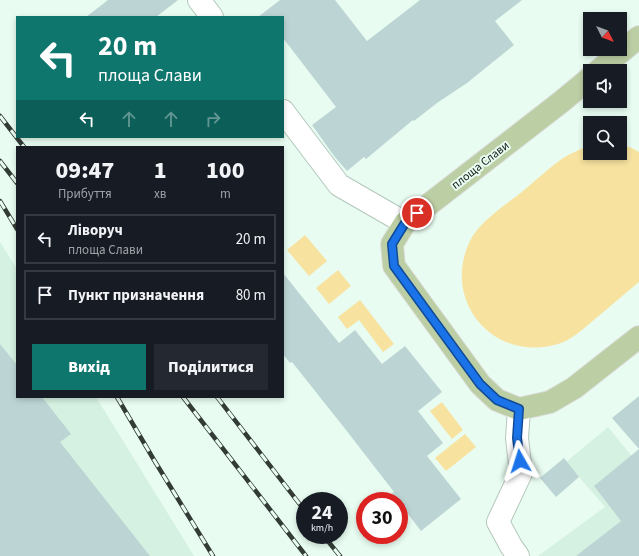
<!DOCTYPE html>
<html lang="uk">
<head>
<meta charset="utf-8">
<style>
  :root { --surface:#171b24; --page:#242831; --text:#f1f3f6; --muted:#9ea1a6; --line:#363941; --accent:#0f766e }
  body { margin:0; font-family:"Source Sans 3",sans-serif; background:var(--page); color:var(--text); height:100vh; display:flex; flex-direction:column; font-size:15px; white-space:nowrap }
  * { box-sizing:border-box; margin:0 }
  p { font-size:13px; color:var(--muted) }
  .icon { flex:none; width:22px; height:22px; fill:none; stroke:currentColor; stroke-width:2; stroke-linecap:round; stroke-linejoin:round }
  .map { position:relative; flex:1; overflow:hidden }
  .details { position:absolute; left:16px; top:146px; width:268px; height:252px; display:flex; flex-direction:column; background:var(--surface); border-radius:0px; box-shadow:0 2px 6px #0003 }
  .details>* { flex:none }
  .hud { position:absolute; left:16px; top:16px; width:268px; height:122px; border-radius:0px; box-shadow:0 2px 6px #0003; background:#0f766e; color:#fff; overflow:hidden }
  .needle { width:26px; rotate:132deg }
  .tools { position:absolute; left:583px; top:12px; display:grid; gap:8px }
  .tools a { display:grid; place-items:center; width:44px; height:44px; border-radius:0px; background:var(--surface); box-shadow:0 2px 6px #0003; font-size:20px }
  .speed { position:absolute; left:296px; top:492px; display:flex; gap:8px; font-size:20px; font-weight:700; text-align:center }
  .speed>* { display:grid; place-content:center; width:52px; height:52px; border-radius:50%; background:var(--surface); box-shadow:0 2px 6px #0003; line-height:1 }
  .speed small { font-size:10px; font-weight:400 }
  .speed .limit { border:6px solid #d22; background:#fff; color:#111 }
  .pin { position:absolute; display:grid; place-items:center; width:34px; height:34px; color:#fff; margin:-17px; border:2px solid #fff; border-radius:50%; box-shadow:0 1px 4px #0007 }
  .me { position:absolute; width:44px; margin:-22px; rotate:354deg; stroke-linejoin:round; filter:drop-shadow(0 0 3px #0008) }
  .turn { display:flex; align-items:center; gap:14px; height:84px; padding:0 16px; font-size:18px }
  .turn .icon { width:52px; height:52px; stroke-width:2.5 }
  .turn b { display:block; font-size:28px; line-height:34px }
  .lanes { display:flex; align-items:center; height:38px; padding:0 16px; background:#0003; justify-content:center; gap:20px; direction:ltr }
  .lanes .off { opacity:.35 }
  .eta { display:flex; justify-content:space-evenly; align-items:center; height:68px; text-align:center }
  .eta b { font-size:24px; font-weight:800; line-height:28px }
  .primary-button { display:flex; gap:8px; margin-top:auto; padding:8px 16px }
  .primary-button a { flex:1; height:46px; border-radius:0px; background:var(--accent); color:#fff; font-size:16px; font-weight:800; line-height:46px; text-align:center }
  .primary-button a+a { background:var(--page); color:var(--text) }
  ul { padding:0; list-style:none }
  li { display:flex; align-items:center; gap:12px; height:50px; margin:0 8px 6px; padding:0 8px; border:2px solid var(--line); border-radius:0px }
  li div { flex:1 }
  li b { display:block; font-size:15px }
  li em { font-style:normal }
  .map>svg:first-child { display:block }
  .built { fill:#d5f1e1 }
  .green { fill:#f7e39f }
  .building { fill:#bcd5d4 }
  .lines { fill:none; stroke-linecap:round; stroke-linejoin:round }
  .minor-casing { stroke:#b4c7bc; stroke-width:24 }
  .major-casing { stroke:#dedfde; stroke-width:24 }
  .minor { stroke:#fff; stroke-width:22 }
  .major { stroke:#bccea4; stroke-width:22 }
  .rail-casing { stroke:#323b36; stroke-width:4.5 }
  .rail { stroke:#e8fcf1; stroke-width:3; stroke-dasharray:9; stroke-linecap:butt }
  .route-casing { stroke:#114b97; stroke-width:10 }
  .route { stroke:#1a73e8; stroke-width:7 }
  .labels { text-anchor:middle; stroke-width:4; stroke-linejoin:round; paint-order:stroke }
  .street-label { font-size:12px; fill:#131a16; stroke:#e8fcf1 }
</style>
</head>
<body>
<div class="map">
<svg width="639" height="556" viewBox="0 0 639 556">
  <rect width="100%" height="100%" fill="#e8fcf1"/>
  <path class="built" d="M 0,242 L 17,269 L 17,397 L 96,397 L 194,556 L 0,556 Z
    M 608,427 L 639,465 L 639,556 L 538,556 L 605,507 L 566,462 Z"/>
  <path class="green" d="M 590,145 L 590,153 L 620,153 L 620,146 L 630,147 L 639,152 L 639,282 C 624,294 610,307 595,319 C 584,328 572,340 558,344 C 495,363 442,303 469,243 C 478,222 506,205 523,191 C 536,180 549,168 563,158 C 571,153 581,149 590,145 Z
    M 305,235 L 327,261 L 309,276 L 287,250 Z
    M 338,270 L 351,286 L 329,304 L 316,288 Z
    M 360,300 L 394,344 L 383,352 L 359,320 L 347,329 L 338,317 Z
    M 442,402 L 463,430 L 452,439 L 430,411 Z
    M 465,434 L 476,447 L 446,471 L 435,458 Z"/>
  <path class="building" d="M 108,0 L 178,0 L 156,17 L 86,17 Z
    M 280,0 L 335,0 L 367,41 L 420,0 L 522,0 L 495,21 L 514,45 L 467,83 L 437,103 L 414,121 L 413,120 L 366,159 L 364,157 L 347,171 L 334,156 L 312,125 L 336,107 L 283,38 L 283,17 L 258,17 Z
    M 283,273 L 339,343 L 355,330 L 382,364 L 405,346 L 442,392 L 418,411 L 443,443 L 427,456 L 461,499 L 421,531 L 392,493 L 394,492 L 346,430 L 292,362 L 290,363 L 283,354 Z
    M 0,344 L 17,365 L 17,397 L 42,397 L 71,434 L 60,442 L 150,556 L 0,556 Z
    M 639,396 L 639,556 L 576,556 L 621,521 L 594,486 L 639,449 L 612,418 Z
    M 564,458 L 579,477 L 556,497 L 540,478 Z"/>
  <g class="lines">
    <g class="minor-casing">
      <path id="minor" d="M 199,0 L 212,17
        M 283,111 L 339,185 L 405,223
        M 518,556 L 511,546 L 498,522 L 521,473 L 517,438 L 519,409"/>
    </g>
    <g class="major-casing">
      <path id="major" d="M 598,71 L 639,37
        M 590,78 L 561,102 L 405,223 L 392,244 L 394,266 L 480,384 L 497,400 L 519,409 L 550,402 L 574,388 L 639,337"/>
    </g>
    <use href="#minor" class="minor"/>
    <use href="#major" class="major"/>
    <g class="rail-casing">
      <path id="rail" d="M 0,116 L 24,147
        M 0,161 L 17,183
        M 0,201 L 17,229
        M 117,397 L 154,460 L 213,556
        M 183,397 L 306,556
        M 217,397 L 305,511
        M 323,535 L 340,556"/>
    </g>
    <use href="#rail" class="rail"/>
  </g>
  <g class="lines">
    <g class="route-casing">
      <path id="route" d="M 417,213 L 405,223 L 392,244 L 394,266 L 480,384 L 497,400 L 519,409 L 517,438 L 520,461"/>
    </g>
    <use href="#route" class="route"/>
  </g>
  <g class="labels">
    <g class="street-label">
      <text transform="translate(480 165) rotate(-38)" y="4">площа Слави</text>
    </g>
  </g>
</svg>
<div class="tools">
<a><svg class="needle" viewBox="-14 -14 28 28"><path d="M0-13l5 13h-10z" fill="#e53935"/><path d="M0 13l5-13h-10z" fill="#9ea1a6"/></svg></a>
<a><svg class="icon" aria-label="sound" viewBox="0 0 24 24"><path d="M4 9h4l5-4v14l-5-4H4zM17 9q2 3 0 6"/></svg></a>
<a><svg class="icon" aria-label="search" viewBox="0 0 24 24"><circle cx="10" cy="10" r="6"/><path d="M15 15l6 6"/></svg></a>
</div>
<div class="speed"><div>24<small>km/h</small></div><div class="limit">30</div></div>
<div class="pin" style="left:417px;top:213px;background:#d93025"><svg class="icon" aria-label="arrive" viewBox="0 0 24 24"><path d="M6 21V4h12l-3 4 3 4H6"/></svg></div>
<svg class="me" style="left:520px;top:461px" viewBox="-20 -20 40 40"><path d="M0-17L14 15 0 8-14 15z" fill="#1a73e8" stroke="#fff" stroke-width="4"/></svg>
<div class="hud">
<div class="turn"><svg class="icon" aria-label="left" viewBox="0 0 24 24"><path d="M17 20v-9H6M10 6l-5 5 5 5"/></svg><div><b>20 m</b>площа Слави</div></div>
<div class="lanes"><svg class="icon" aria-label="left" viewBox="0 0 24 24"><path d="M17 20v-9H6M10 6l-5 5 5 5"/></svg><svg class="icon off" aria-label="ahead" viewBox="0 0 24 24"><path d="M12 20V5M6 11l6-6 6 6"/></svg><svg class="icon off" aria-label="ahead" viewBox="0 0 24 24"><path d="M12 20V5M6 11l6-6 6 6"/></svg><svg class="icon off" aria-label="right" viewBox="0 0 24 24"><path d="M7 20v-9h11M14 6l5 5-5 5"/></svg></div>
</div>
<section class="details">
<div class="eta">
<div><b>09:47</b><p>Прибуття</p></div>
<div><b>1</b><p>хв</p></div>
<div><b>100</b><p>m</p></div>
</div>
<ul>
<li><svg class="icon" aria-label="left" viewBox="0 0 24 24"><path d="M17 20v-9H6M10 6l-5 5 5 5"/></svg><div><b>Ліворуч</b><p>площа Слави</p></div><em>20 m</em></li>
<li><svg class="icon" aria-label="arrive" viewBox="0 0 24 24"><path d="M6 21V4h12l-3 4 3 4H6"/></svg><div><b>Пункт призначення</b></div><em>80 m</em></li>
</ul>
<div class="primary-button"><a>Вихід</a><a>Поділитися</a></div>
</section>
</div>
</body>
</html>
